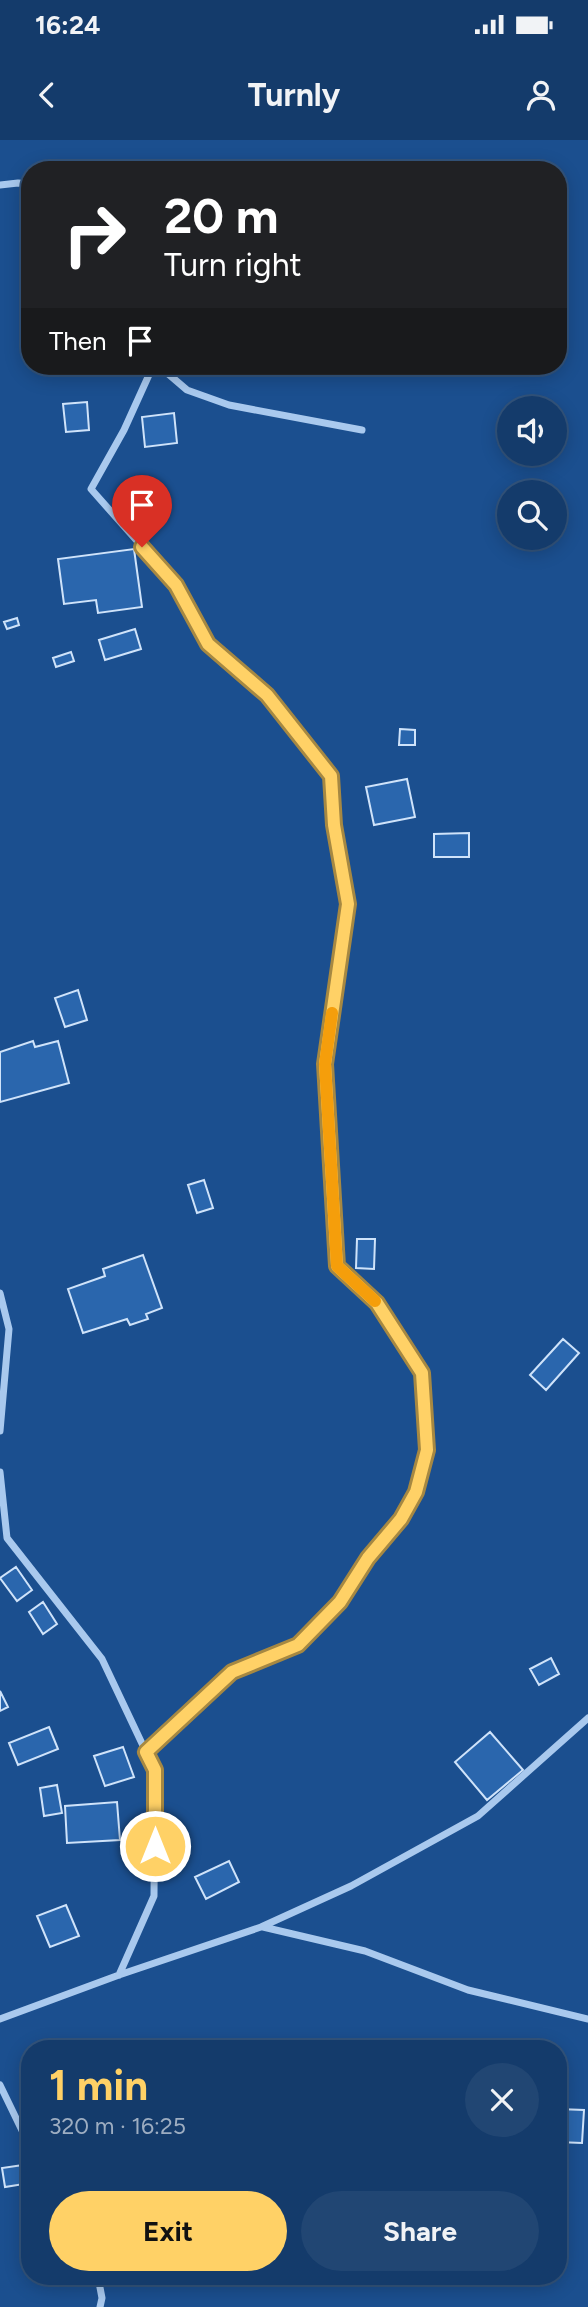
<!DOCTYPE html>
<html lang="en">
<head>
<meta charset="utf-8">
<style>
  :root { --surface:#143b6b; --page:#214673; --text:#f1f3f6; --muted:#9dadc1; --line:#33557e; --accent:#ffd166 }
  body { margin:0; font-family:Figtree,sans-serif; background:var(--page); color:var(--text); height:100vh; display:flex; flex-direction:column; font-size:26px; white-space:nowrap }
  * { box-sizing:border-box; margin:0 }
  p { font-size:23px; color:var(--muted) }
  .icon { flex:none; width:38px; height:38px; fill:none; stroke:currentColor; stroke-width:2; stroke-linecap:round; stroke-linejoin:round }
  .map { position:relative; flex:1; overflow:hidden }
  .panel { position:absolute; left:21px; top:1900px; width:546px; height:245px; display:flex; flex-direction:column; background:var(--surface); border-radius:28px; box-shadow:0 4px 18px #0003,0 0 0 2px var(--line) }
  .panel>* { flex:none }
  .banner { position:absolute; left:21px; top:21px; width:546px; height:214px; border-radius:28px; box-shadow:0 4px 18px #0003,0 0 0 2px var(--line); background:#202124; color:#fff; overflow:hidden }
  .fabs { position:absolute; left:497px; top:256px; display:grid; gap:14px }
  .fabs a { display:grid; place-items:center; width:70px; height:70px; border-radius:50%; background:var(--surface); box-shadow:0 4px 18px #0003,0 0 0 2px var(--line); font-size:35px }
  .pin { position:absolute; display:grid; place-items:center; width:60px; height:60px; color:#fff; margin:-72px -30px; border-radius:50% 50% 50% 0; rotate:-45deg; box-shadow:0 0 7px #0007 }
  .pin .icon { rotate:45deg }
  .me { position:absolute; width:77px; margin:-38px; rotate:0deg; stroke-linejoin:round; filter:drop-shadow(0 0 5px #0008) }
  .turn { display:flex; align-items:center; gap:24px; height:147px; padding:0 28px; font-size:32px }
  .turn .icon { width:91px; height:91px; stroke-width:2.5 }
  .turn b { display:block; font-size:49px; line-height:60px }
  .then { display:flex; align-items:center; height:66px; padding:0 28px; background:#0003; gap:14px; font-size:26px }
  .round { display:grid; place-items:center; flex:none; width:74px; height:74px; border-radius:37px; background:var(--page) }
  .overview { display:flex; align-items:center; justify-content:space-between; height:119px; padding:0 28px }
  h1 { font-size:42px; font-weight:700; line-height:52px; color:var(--accent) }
  .cta { display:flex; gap:14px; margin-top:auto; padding:14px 28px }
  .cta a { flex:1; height:80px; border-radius:42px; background:var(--accent); color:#111; font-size:28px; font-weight:700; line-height:80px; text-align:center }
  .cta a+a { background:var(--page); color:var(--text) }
  .status { display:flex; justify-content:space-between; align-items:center; height:49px; padding:0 35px; background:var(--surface); direction:ltr }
  .status svg { height:19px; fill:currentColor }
  header { display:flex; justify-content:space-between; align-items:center; height:91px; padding:0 28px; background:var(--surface); font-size:32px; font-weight:700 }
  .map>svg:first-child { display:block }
  .building { fill:#2a66ad; stroke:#cfe3fa; stroke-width:2 }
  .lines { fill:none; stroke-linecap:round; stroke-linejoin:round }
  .street { stroke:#a9c9ee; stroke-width:7 }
  .route-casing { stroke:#a68842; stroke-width:18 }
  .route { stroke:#ffd166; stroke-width:12 }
  .slow { stroke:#f59e0b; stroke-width:12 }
</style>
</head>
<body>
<div class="status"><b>16:24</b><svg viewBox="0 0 49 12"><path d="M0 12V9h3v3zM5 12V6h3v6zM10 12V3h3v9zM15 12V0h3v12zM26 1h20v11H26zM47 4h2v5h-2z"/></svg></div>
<header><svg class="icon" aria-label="back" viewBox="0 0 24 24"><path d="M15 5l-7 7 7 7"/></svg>Turnly<svg class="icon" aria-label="person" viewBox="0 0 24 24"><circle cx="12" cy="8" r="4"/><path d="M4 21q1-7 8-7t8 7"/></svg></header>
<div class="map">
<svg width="588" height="2167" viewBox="0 0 588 2167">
  <rect width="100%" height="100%" fill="#1b4f8f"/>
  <path class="building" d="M 87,262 L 89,290 L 66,292 L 63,264 Z
    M 174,273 L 177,303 L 145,307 L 142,277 Z
    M 134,409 L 142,467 L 98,473 L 96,460 L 64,464 L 58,419 Z
    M 17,478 L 19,485 L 7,489 L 4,482 Z
    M 135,489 L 141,509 L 105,520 L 99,500 Z
    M 71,512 L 74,521 L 56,527 L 53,518 Z
    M 400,589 L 415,590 L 415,605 L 399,605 Z
    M 407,639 L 415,677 L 374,685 L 366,647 Z
    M 469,693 L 469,717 L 434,717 L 434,694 Z
    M 78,850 L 87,880 L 65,887 L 55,858 Z
    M 33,901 L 35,907 L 58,901 L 69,943 L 0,962 L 0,912 Z
    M 204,1040 L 213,1068 L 197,1073 L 188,1045 Z
    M 357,1099 L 375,1099 L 374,1129 L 356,1128 Z
    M 143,1115 L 162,1168 L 146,1174 L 148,1179 L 130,1185 L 127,1179 L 83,1193 L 68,1149 L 105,1136 L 103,1129 Z
    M 563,1199 L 579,1213 L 546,1250 L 530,1235 Z
    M 16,1427 L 32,1450 L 17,1461 L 0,1438 Z
    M 43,1462 L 57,1484 L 43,1494 L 29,1472 Z
    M 551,1518 L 559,1534 L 539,1545 L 530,1529 Z
    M 0,1551 L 8,1567 L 0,1571 Z
    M 49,1587 L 58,1609 L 18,1625 L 9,1603 Z
    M 490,1592 L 523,1630 L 487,1660 L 455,1622 Z
    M 123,1607 L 134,1637 L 105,1646 L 94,1616 Z
    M 57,1645 L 62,1673 L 44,1676 L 40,1648 Z
    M 117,1662 L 120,1700 L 67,1703 L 65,1666 Z
    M 229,1721 L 239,1742 L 206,1759 L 195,1737 Z
    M 66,1765 L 79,1796 L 50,1807 L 37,1776 Z
    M 558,1969 L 584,1970 L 582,2003 L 558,2002 Z
    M 30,2024 L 30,2043 L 5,2047 L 2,2028 Z"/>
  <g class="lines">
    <path class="street" d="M 0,45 L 18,43 L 30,44
      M 159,226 L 187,250 L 229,265 L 362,290
      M 0,1153 L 9,1189 L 0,1291
      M 0,1332 L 7,1398 L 102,1519 L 155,1631 L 154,1756 L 119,1835
      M 146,1612 L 232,1532 L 298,1505 L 340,1462 L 368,1418 L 400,1379 L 416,1352 L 427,1310 L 423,1233 L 377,1163 L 337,1126 L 325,924 L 348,764 L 334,685 L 331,636 L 267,555 L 208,504 L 176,445 L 91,349 L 124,290 L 153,226
      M 263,1787 L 365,1811 L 468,1850 L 588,1879
      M 0,1879 L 119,1835 L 261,1787 L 351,1746 L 478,1676 L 588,1578
      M 0,1945 L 30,2007
      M 98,2137 L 102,2158 L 100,2167"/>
  </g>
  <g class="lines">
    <g class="route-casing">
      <path id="route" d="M 142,407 L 176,445 L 208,504 L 267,555 L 331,636 L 334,685 L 348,764 L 325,924 L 337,1126 L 377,1163 L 422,1233 L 427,1310 L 416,1352 L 401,1379 L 368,1418 L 340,1462 L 298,1505 L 232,1532 L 146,1612 L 155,1630 L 155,1706"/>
    </g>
    <use href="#route" class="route"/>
    <path class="slow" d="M 332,873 L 325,924 L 337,1126 L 375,1161"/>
  </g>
</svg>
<div class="fabs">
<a><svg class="icon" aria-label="sound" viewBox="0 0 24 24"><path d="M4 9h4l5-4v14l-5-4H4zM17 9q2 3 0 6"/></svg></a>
<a><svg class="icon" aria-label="search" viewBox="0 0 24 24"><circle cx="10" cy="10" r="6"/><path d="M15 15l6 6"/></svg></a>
</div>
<div class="pin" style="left:142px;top:407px;background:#d93025"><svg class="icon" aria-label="arrive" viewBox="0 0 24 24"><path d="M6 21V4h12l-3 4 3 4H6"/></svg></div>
<svg class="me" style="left:155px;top:1706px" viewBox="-20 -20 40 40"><circle r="17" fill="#ffd166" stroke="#fff" stroke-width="3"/><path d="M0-11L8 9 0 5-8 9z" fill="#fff"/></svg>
<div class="banner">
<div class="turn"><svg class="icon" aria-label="right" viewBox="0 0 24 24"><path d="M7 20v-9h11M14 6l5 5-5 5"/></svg><div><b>20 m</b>Turn right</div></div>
<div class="then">Then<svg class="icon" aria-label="arrive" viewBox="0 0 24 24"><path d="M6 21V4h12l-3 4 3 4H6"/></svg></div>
</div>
<section class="panel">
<div class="overview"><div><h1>1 min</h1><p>320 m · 16:25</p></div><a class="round"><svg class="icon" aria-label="close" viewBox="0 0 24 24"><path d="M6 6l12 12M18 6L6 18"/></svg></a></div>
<div class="cta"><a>Exit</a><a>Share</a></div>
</section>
</div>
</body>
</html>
